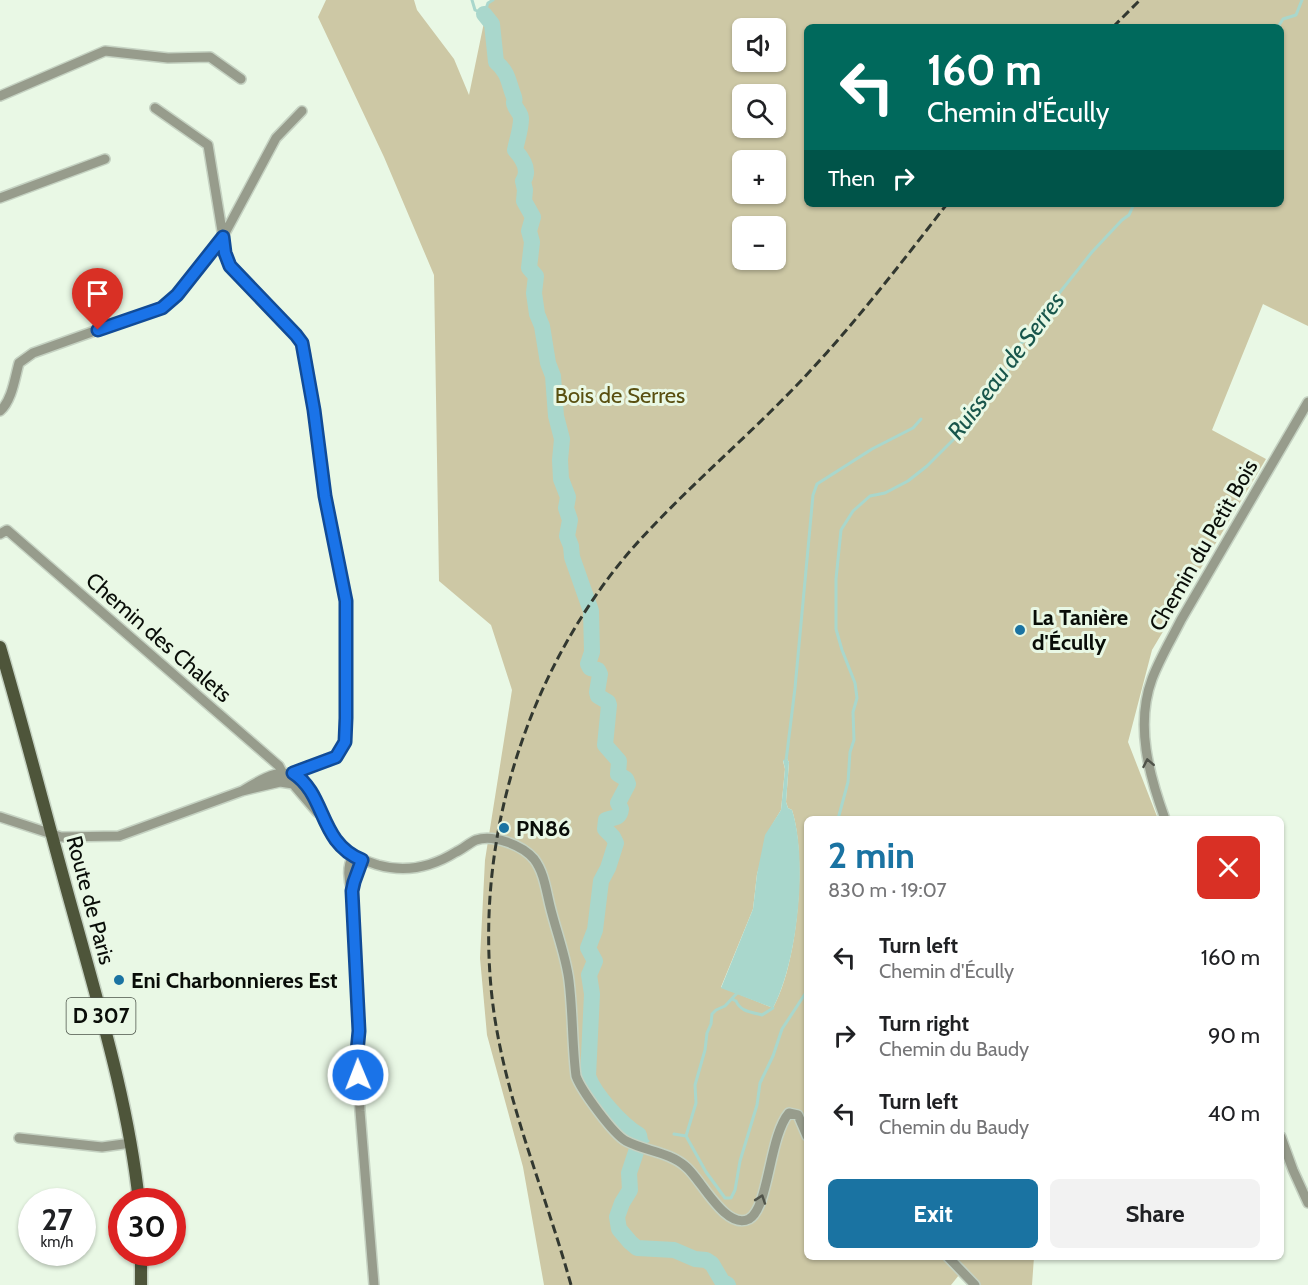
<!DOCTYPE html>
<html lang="en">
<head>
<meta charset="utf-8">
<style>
  :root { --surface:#fff; --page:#f2f2f2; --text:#202124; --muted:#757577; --accent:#1a73a2 }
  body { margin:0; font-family:Cabin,sans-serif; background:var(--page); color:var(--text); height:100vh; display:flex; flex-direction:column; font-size:22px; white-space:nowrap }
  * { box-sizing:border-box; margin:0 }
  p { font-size:20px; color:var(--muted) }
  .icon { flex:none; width:33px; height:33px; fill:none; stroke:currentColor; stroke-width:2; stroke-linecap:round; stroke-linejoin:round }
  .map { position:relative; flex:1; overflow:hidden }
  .sheet { position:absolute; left:804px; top:816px; width:480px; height:444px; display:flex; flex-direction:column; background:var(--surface); border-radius:9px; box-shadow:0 2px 4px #0004 }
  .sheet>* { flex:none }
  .guide { position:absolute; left:804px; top:24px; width:480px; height:183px; border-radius:9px; box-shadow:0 2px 4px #0004; background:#00695c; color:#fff; overflow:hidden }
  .controls { position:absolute; left:732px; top:18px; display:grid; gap:12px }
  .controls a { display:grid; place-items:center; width:54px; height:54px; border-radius:9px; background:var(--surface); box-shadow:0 2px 4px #0004; font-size:30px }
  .speed { position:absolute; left:18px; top:1188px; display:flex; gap:12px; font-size:30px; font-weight:700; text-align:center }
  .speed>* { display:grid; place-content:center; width:78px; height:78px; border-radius:50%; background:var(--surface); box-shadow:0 2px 4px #0004; line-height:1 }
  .speed small { font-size:15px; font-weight:400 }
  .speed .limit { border:9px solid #d22; background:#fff; color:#111 }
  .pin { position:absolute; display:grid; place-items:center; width:51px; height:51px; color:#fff; margin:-62px -26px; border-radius:50% 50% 50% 0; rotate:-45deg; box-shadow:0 0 6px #0007 }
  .pin .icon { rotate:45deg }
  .me { position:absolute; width:66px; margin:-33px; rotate:359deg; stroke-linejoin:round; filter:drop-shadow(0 0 4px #0008) }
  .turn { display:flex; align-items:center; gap:21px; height:126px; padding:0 24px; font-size:27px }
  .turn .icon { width:78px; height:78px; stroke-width:2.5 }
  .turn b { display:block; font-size:42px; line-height:51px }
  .then { display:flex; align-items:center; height:57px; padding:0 24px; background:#0003; gap:12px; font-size:22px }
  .round { display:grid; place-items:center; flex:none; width:63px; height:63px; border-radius:9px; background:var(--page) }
  .head { display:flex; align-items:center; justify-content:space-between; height:102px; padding:0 24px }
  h1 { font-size:36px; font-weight:800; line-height:45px; color:var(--accent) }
  .primary-button { display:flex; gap:12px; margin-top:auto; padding:12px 24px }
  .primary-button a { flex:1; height:69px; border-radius:9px; background:var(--accent); color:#fff; font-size:24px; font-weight:800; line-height:69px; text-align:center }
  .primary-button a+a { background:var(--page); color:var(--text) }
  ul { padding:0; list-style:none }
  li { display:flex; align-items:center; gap:18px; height:78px; padding:0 24px }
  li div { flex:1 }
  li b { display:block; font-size:22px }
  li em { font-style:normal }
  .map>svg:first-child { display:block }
  .green { fill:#cdc8a5; fill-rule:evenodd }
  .water { fill:#a9d7cc }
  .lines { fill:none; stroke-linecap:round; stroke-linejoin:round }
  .stream { stroke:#a9d7cc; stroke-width:3 }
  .river { stroke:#a9d7cc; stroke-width:16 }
  .minor-casing { stroke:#c5d2c2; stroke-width:12 }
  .major-casing { stroke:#c5d2c2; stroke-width:15 }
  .minor { stroke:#979c8c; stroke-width:9 }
  .major { stroke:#4e553a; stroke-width:12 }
  .rail { stroke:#323830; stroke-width:3; stroke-dasharray:9 4.5; stroke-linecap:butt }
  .oneway { stroke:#50544a }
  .route-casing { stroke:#114b97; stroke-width:15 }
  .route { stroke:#1a73e8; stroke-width:10 }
  .poi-dot { fill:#1a73a2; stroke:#e9f8e5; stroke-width:2 }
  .labels { text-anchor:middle; stroke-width:6; stroke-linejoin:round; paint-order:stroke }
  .shield { fill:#e9f8e5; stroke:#4c544a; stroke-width:1.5 }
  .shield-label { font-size:21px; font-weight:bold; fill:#090d08 }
  .park-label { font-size:22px; fill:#594f10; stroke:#e9f8e5 }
  .street-label { font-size:22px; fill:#090d08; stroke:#e9f8e5 }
  .poi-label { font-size:22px; font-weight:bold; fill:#090d08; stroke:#e9f8e5; text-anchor:start }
  .water-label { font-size:24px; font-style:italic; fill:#18564b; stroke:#e9f8e5 }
</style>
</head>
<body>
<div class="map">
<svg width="1308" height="1285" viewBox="0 0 1308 1285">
  <rect width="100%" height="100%" fill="#e9f8e5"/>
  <path class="green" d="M 326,0 L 414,0 L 417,10 L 454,59 L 469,95 L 488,3 L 493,0 L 1308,0 L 1308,326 L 1263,304 L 1212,430 L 1266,459 L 1152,650 L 1128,742 L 1158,819 L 1135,819 L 1134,816 L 1127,819 L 807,819 L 807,1257 L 1034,1257 L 1032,1285 L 971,1285 L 959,1275 L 951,1285 L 544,1285 L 523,1167 L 487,1035 L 480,958 L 485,860 L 512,690 L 491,625 L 439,581 L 434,275 L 384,157 L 318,17 ZM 807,27 L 1281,27 L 1281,204 L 807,204 ZM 742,28 L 776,28 L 776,62 L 742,62 ZM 742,94 L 776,94 L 776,128 L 742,128 ZM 742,160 L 776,160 L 776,194 L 742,194 ZM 742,226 L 776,226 L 776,260 L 742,260 ZM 787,759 L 789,762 L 786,802 L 788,808 L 792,810 C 807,857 798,964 773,1008 L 721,987 L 753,909 L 757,874 L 772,825 L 781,810 L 785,769 L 783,761 Z"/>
  <path class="water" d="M 787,759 L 789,762 L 786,802 L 788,808 L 792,810 C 808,859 798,961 773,1008 L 721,988 L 753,909 L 757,874 L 765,835 L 781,810 L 785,769 L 783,760 Z"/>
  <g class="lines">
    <path class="stream" d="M 472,0 L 475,10 L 484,14 L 488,3 L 493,0
      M 1278,27 L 1283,19 L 1296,15 L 1302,0
      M 786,761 L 795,688 L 813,495 L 817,484 L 872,449 L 913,428 L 921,419
      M 838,819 L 848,782 L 850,752 L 854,740 L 853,712 L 857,698 L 855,683 L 842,650 L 836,629 L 836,579 L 841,530 L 853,511 L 870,496 L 885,493 L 908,481 L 927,466 L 961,432 L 985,398 L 987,393 L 998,385 L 1016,358 L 1016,352 L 1020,344 L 1032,335 L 1045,311 L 1092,252 L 1122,220 L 1129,215 L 1134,204
      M 732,999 L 736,1001 C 741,1012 751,1012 762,1015 L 773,1008
      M 674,1134 L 686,1136 L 706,1172 L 725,1198 L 731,1198 L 735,1190 L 740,1161 L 757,1105 L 760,1083 L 773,1056 L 782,1029 L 807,991
      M 686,1136 L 696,1103 L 695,1085 L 705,1050 L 707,1033 L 711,1024 L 712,1014 L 716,1010 L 725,1006 L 739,991
      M 640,1140 L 648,1141"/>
    <path class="river" d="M 484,14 L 492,24 L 496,62 C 509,73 508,82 514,97 C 516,103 512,100 515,106 C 517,111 521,113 521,119 C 521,129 517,140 515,150 C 524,160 530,171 523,181 L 525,190 L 524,201 L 533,217 L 529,231 L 532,242 L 529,268 L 536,276 L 534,293 L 537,314 L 542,326 L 548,363 L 553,376 L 556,416 L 562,439 L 560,460 L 561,479 L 568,497 L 566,508 L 570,520 L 567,536 L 571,546 L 572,557 L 591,611 L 592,652 L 588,664 L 590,668 L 598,670 L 600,674 L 597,692 L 598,696 L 608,702 L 609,705 L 605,745 L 619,761 L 618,774 L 626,779 L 628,784 L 618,803 L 621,809 C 620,819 614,817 606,820 L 605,829 L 613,837 L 616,843 L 608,868 L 601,881 L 595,930 L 588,948 L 595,961 L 589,975 L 592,994 L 588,1076 C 594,1094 622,1125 639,1135 L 640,1140 L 629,1173 L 630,1190 L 622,1203 L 617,1217 L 619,1229 L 630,1242 L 637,1248 L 674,1250 L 695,1259 L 706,1260 L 712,1264 L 722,1281 L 728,1285"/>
    <g class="minor-casing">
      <path id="minor" d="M 0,96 L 105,51 L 168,58 L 210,57 L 241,79
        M 0,198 L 105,159
        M 0,411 C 12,401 15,377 19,363 L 33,353 L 162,307 L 177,295 L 223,237 L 208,145 L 155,108
        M 0,534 L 7,530 L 279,766 L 287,782 L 293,773 L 336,757 L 345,743 L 347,639 L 346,601 L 325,496 L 305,352 L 296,335 L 230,265 L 225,253 L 223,237 L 276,138 L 302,111
        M 242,791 C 278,769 296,761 318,804 C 324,818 327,833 339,844 C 350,856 363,860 378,865 C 406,873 432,867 456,852 C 463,849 469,843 476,840 C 493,834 522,845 534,859 C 544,872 546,890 550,906 C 556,931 566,956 569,981 C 573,1013 572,1045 576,1076 C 581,1090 613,1134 626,1141 C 645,1151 669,1152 685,1166 C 700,1177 725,1231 749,1219 C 769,1208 769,1136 789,1113 L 798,1115 L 807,1136
        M 0,817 L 61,837 L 119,836 L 242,791 L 280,782 L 293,784 L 317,812
        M 1165,819 C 1149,775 1135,725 1152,679 C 1160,658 1171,640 1181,620 L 1308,402
        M 353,856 C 347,866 348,880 352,891 L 354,882 L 362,860
        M 352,891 L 359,1031 L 357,1052 L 360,1111 L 374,1285
        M 1281,1137 L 1293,1170 L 1308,1203
        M 19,1138 L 102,1147 L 131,1143
        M 948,1257 L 975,1285"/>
    </g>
    <g class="major-casing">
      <path id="major" d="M 0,647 C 27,739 50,831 76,923 C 101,1014 129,1107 139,1202
        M 141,1252 L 141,1285"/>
    </g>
    <use href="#minor" class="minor"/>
    <use href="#major" class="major"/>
    <path class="rail" d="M 1113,27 L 1140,0
      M 571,1285 C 546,1194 508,1108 494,1013 C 471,850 523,677 630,551 C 681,493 741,443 795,387 C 850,330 898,267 947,204"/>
  </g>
  <defs><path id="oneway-chevron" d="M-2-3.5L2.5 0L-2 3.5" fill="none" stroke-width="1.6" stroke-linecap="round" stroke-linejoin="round" transform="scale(1.5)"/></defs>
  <g class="oneway">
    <use href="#oneway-chevron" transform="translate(1148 763) rotate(-101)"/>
    <use href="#oneway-chevron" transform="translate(761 1199) rotate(-71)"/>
  </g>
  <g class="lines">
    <g class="route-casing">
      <path id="route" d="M 98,330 L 162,308 L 177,295 L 223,237 L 225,253 L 230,266 L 296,335 L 302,343 L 314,410 L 325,496 L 346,601 L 346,718 L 345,742 L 336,757 L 293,773 C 327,795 318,842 362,860 L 354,882 L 352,891 L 359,1031 L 357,1052 L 358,1075"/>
    </g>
    <use href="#route" class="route"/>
  </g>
  <g class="poi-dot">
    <circle cx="1020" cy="630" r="6"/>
    <circle cx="504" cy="828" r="6"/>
    <circle cx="119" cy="980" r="6"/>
  </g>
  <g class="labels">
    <rect class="shield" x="66.5" y="998" width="69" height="36" rx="4.5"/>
    <g class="shield-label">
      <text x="101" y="1023">D 307</text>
    </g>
    <g class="park-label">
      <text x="620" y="403">Bois de Serres</text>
    </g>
    <g class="street-label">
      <text transform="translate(1203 545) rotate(-60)" y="8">Chemin du Petit Bois</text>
      <text transform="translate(159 637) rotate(41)" y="8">Chemin des Chalets</text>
      <text transform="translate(91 900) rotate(75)" y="8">Route de Paris</text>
    </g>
    <g class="poi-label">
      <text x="1032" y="625">La Tanière<tspan x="1032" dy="25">d'Écully</tspan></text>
      <text x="516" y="836">PN86</text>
      <text x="131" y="988">Eni Charbonnieres Est</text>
    </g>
    <g class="water-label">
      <text transform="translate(1006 366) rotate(-53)" y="8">Ruisseau de Serres</text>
    </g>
  </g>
</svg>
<div class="controls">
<a><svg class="icon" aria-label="sound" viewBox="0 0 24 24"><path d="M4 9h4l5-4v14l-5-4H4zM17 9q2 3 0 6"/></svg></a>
<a><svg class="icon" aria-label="search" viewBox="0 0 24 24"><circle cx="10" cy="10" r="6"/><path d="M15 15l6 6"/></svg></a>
<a>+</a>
<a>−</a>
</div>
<div class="speed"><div>27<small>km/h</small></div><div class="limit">30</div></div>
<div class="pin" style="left:98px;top:330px;background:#d93025"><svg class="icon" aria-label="arrive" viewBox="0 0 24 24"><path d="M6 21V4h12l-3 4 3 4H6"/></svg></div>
<svg class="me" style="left:358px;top:1075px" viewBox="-20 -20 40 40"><circle r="17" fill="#1a73e8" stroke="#fff" stroke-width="3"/><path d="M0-11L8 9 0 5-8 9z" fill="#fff"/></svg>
<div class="guide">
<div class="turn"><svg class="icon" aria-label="left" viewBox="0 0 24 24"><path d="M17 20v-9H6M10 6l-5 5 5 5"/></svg><div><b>160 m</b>Chemin d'Écully</div></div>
<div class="then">Then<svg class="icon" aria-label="right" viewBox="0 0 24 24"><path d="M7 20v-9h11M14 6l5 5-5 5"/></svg></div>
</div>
<section class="sheet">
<div class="head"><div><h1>2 min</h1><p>830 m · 19:07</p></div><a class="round" style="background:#d93025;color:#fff"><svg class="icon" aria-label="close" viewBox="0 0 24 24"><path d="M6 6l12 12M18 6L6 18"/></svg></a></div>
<ul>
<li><svg class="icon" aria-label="left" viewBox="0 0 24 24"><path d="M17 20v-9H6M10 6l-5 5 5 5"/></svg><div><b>Turn left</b><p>Chemin d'Écully</p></div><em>160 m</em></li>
<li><svg class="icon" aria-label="right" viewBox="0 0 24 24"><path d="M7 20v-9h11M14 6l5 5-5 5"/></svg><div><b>Turn right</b><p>Chemin du Baudy</p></div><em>90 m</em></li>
<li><svg class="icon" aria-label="left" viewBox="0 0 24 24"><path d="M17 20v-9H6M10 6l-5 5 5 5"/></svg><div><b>Turn left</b><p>Chemin du Baudy</p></div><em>40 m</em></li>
</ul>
<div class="primary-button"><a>Exit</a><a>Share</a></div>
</section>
</div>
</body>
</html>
